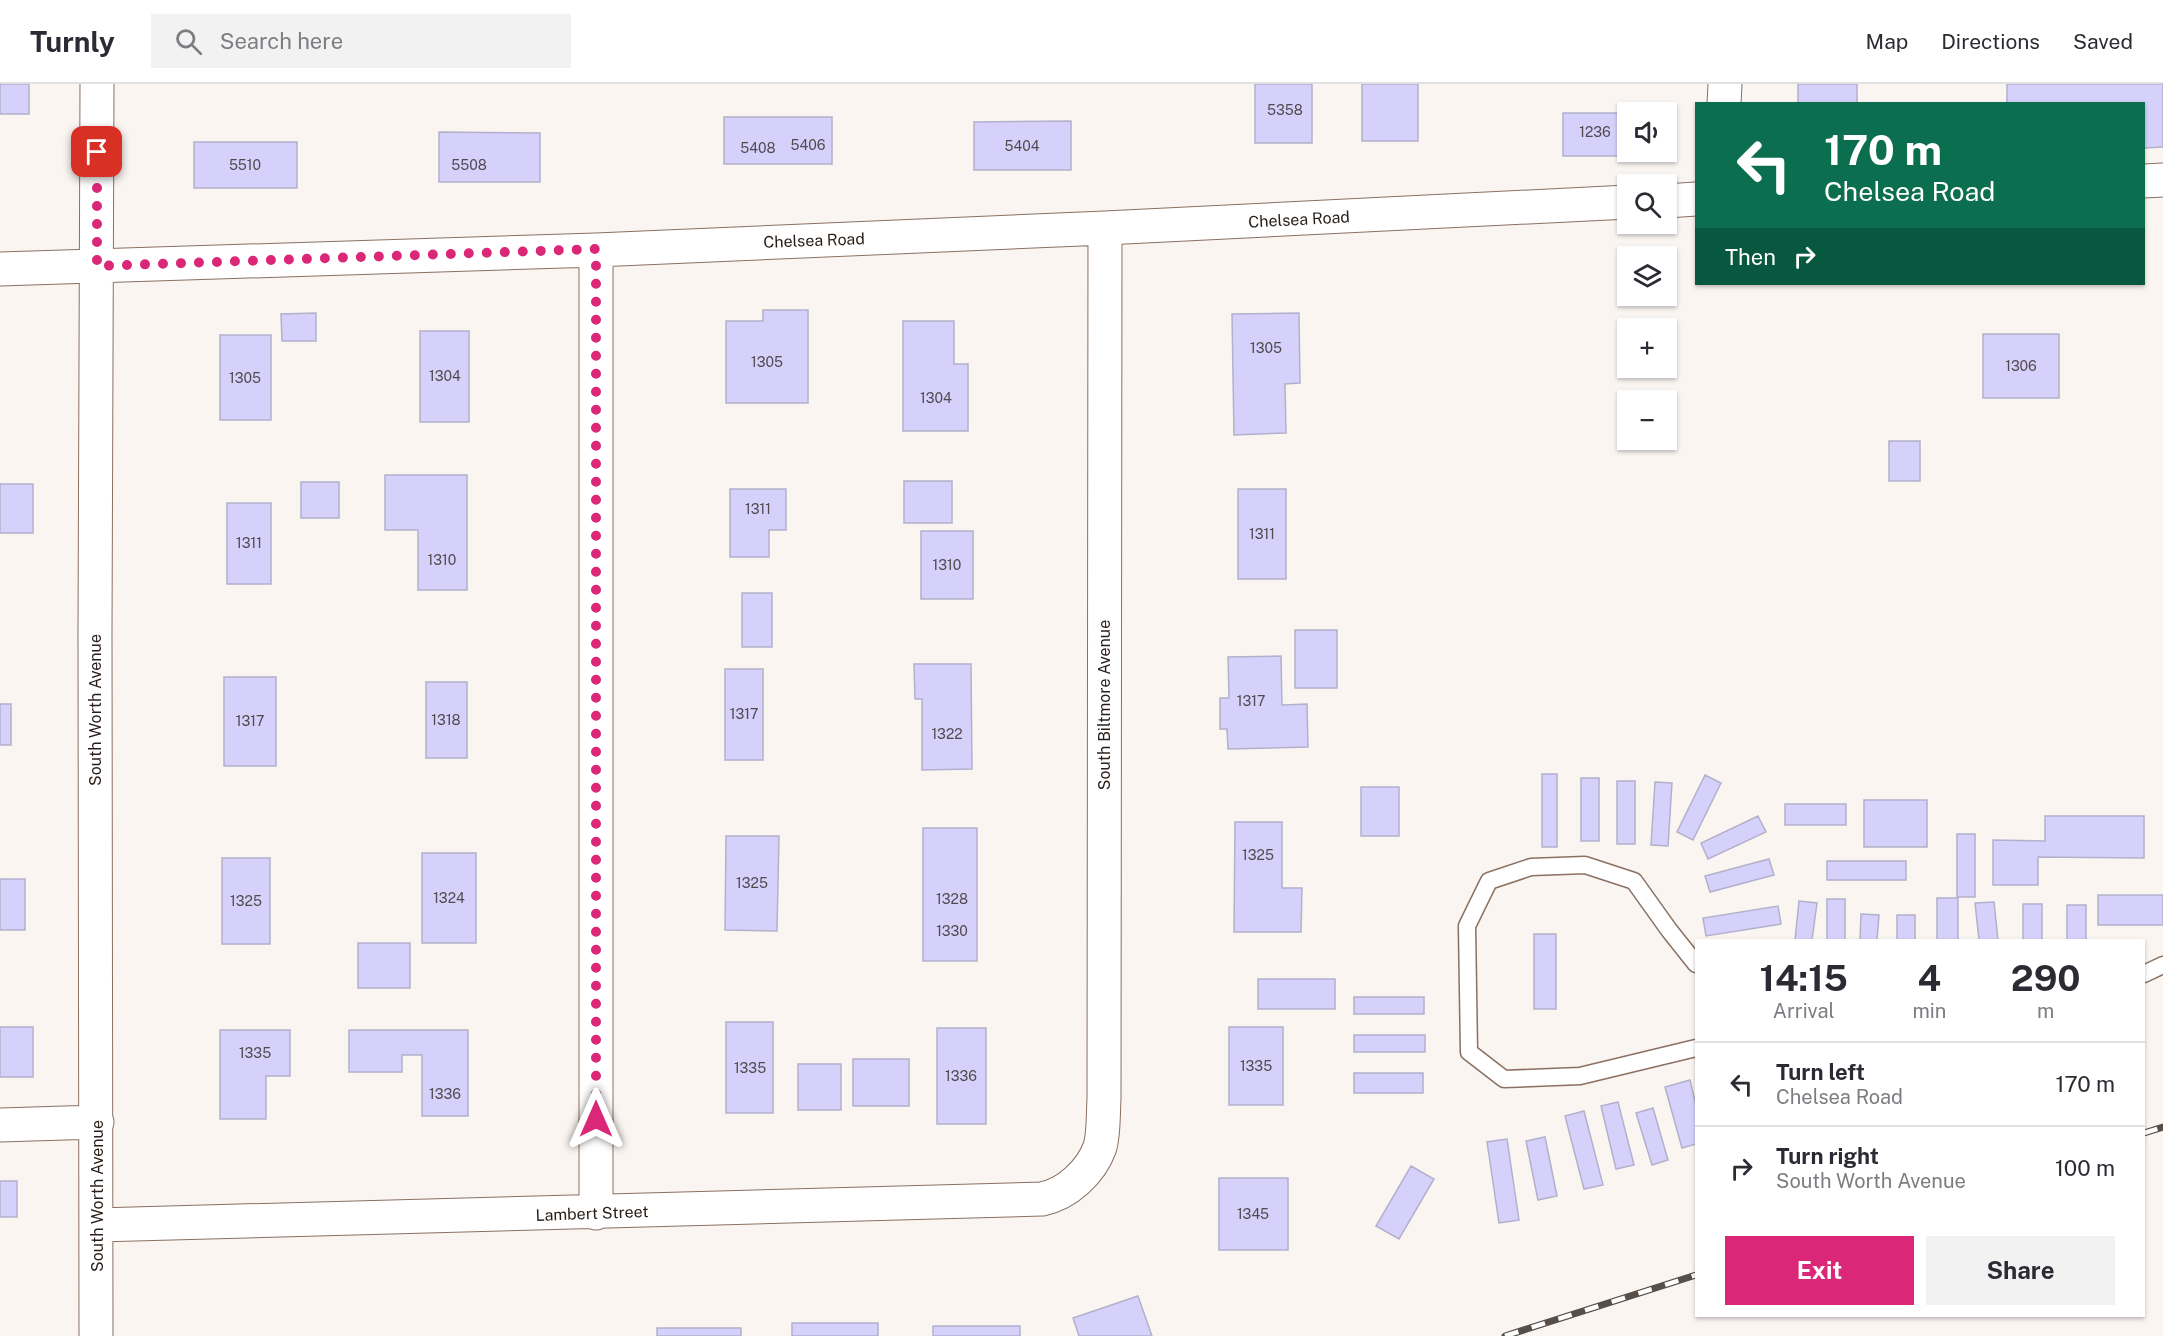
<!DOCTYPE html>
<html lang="en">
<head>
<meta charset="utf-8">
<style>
  :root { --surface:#fff; --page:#f2f2f3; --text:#2b2b33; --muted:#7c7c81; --line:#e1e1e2; --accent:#db2777 }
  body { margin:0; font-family:"Public Sans",sans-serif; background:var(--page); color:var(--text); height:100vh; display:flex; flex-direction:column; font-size:22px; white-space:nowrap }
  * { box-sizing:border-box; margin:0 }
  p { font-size:20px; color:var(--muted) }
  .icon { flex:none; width:33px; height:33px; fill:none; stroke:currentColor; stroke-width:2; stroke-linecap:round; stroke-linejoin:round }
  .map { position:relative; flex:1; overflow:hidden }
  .details { position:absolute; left:1695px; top:855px; width:450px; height:378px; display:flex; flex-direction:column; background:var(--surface); border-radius:0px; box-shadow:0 2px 4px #0004 }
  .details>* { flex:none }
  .top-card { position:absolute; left:1695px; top:18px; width:450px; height:183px; border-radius:0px; box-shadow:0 2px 4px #0004; background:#0b6e4f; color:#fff; overflow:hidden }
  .buttons { position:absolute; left:1617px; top:18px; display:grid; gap:12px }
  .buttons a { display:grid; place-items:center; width:60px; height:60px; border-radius:0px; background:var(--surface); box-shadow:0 2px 4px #0004; font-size:30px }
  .pin { position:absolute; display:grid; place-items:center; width:51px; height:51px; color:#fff; margin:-26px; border-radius:12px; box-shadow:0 3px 9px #0006 }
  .me { position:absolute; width:66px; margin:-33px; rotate:0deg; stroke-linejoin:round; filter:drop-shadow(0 0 4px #0008) }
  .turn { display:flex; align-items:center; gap:21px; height:126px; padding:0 30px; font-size:27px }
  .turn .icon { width:78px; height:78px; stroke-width:2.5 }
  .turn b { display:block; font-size:42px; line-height:51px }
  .then { display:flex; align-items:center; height:57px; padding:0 30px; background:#0003; gap:12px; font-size:22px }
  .eta { display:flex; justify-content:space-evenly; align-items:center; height:102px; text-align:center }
  .eta b { font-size:36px; font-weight:700; line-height:42px }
  .button { display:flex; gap:12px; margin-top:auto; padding:12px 30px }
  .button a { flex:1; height:69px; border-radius:0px; background:var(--accent); color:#fff; font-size:24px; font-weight:700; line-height:69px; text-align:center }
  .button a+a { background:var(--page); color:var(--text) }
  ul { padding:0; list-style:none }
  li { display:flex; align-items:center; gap:18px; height:84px; padding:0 30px; border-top:2px solid var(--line) }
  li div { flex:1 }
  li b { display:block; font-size:22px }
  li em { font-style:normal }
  header { display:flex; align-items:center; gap:36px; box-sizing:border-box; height:84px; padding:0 30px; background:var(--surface); border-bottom:2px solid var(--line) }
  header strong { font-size:28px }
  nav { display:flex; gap:33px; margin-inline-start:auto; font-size:21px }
  .search { width:420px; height:54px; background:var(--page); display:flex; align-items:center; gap:15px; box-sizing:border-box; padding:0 21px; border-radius:0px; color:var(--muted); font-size:22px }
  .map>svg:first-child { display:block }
  .building { fill:#d5d1fa; stroke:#b3b0cc; stroke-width:1.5 }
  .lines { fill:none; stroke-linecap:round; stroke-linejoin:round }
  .service-casing { stroke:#8a7061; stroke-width:19 }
  .minor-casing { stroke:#8a7061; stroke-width:35 }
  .service { stroke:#fff; stroke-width:16 }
  .minor { stroke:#fff; stroke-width:33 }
  .rail-casing { stroke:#584e49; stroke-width:7 }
  .rail { stroke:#fff; stroke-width:4.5; stroke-dasharray:14; stroke-linecap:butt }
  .route { stroke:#db2777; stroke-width:10; stroke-dasharray:0 18 }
  .labels { text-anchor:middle; stroke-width:5; stroke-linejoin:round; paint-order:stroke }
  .number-label { font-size:14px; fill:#534a50 }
  .street-label { font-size:16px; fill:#281d17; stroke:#fff }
</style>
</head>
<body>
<header>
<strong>Turnly</strong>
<div class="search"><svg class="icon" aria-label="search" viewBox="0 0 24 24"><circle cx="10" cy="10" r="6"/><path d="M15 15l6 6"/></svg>Search here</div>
<nav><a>Map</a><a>Directions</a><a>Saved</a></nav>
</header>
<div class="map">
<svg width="2163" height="1252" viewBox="0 0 2163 1252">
  <rect width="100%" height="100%" fill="#fbf5f2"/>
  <path class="building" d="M 0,0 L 29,0 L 29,30 L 0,30 Z
    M 1255,0 L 1312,0 L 1312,59 L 1255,59 Z
    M 1362,0 L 1418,0 L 1418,57 L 1362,57 Z
    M 1798,0 L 1857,0 L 1857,20 L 1798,20 Z
    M 2007,0 L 2163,0 L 2163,63 L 2144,64 L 2144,20 L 2007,20 Z
    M 1563,29 L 1628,29 L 1628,68 L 1640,68 L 1640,72 L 1563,72 Z
    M 724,33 L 832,33 L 832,80 L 724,80 Z
    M 1071,37 L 1071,86 L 974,86 L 974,38 Z
    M 439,48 L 540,49 L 540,98 L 439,98 Z
    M 194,58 L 297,58 L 297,104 L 194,104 Z
    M 763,226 L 808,226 L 808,319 L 726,319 L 726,237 L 763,237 Z
    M 316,229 L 316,257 L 282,257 L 281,230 Z
    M 1299,229 L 1300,299 L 1285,300 L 1286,349 L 1234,351 L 1232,230 Z
    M 903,237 L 954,237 L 954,280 L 968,280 L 968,347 L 903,347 Z
    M 420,247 L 469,247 L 469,338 L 420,338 Z
    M 1983,250 L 2059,250 L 2059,314 L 1983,314 Z
    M 220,251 L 271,251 L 271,336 L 220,336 Z
    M 1889,357 L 1920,357 L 1920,397 L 1889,397 Z
    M 385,391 L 467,391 L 467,506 L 418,506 L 418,446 L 385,446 Z
    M 904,397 L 952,397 L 952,439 L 904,439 Z
    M 301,398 L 339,398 L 339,434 L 301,434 Z
    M 0,400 L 33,400 L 33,449 L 0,449 Z
    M 730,405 L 786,405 L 786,446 L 769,446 L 769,473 L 730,473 Z
    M 1238,405 L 1286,405 L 1286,495 L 1238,495 Z
    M 227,419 L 271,419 L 271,500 L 227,500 Z
    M 921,447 L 973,447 L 973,515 L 921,515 Z
    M 742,509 L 772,509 L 772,563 L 742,563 Z
    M 1295,546 L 1337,546 L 1337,604 L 1295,604 Z
    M 1281,572 L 1282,621 L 1307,620 L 1308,663 L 1228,665 L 1227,645 L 1220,645 L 1220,614 L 1229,614 L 1228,573 Z
    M 914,580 L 971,580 L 972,685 L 922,686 L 922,615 L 915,615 Z
    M 725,585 L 763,585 L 763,676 L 725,676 Z
    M 224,593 L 276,593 L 276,682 L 224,682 Z
    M 426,598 L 467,598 L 467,674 L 426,674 Z
    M 0,620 L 11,620 L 11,661 L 0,661 Z
    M 1542,690 L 1557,690 L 1557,763 L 1542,763 Z
    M 1705,691 L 1721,699 L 1693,756 L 1677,748 Z
    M 1581,694 L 1599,694 L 1599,757 L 1581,757 Z
    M 1617,697 L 1635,697 L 1635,760 L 1617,760 Z
    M 1655,698 L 1672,699 L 1668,762 L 1651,761 Z
    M 1361,703 L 1399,703 L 1399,752 L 1361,752 Z
    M 1864,716 L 1927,716 L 1927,763 L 1864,763 Z
    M 1785,720 L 1846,720 L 1846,741 L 1785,741 Z
    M 1758,732 L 1766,748 L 1708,775 L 1701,759 Z
    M 2045,732 L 2144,732 L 2144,774 L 2038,773 L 2038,801 L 1993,801 L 1993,756 L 2045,757 Z
    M 1235,738 L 1282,738 L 1282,804 L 1302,804 L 1301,848 L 1234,848 Z
    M 923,744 L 977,744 L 977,877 L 923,877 Z
    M 1957,750 L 1975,750 L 1975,813 L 1957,813 Z
    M 726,752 L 779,752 L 777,847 L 725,846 Z
    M 422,769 L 476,769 L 476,859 L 422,859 Z
    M 222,774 L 270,774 L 270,860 L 222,860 Z
    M 1769,775 L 1774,791 L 1710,808 L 1705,792 Z
    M 1827,777 L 1906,777 L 1906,796 L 1827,796 Z
    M 0,795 L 25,795 L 25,846 L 0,846 Z
    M 2098,811 L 2163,811 L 2163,841 L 2098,841 Z
    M 1937,814 L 1958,814 L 1958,856 L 1937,856 Z
    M 1827,815 L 1845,815 L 1845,856 L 1827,856 Z
    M 1799,817 L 1817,819 L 1812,856 L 1795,856 Z
    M 1994,818 L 1998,856 L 1979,856 L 1975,819 Z
    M 2023,820 L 2042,820 L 2042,856 L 2023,856 Z
    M 2067,821 L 2086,821 L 2086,856 L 2067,856 Z
    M 1778,822 L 1781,840 L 1706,852 L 1703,834 Z
    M 1861,830 L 1879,831 L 1877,856 L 1860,856 Z
    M 1897,831 L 1915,831 L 1915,856 L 1897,856 Z
    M 1534,850 L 1556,850 L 1556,925 L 1534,925 Z
    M 358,859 L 410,859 L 410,904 L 358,904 Z
    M 1258,895 L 1335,895 L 1335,925 L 1258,925 Z
    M 1354,913 L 1424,913 L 1424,930 L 1354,930 Z
    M 726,938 L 773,938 L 773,1029 L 726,1029 Z
    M 0,943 L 33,943 L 33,993 L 0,993 Z
    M 1229,943 L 1283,943 L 1283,1021 L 1229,1021 Z
    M 937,944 L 986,944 L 986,1040 L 937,1040 Z
    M 220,946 L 290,946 L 290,992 L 266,992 L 266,1035 L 220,1035 Z
    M 349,946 L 468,946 L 468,1032 L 422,1032 L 422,971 L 402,971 L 402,988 L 349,988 Z
    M 1354,951 L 1425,951 L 1425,968 L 1354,968 Z
    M 853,975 L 909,975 L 909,1022 L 853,1022 Z
    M 798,980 L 841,980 L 841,1026 L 798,1026 Z
    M 1354,989 L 1423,989 L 1423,1009 L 1354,1009 Z
    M 1690,996 L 1696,1021 L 1696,1060 L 1682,1064 L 1665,1003 Z
    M 1618,1018 L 1634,1081 L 1616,1085 L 1601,1022 Z
    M 1653,1024 L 1668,1076 L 1652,1081 L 1636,1029 Z
    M 1584,1027 L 1603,1101 L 1584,1105 L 1565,1032 Z
    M 1545,1053 L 1557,1112 L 1538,1116 L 1526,1057 Z
    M 1507,1055 L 1519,1136 L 1499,1139 L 1487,1058 Z
    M 1411,1082 L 1434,1095 L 1399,1155 L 1376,1142 Z
    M 1219,1094 L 1288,1094 L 1288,1166 L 1219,1166 Z
    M 0,1097 L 17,1097 L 17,1133 L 0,1133 Z
    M 1138,1212 L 1152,1252 L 1079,1252 L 1073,1234 Z
    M 792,1239 L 878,1239 L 878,1252 L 792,1252 Z
    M 933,1242 L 1020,1242 L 1020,1252 L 933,1252 Z
    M 657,1244 L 741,1244 L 741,1252 L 657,1252 Z"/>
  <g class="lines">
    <g class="service-casing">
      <path id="service" d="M 1696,880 L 1669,846 L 1634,797 L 1585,781 L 1531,783 L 1489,797 L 1467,842 L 1469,968 L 1504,995 L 1580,992 L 1696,964
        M 2144,890 L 2163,881"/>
    </g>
    <g class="minor-casing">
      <path id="minor" d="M 1724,20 L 1725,0
        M 2144,97 L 2163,96
        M 1666,117 L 1696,115
        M 596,166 L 596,1129
        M 0,185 L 596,166 L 1105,144 L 1628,118
        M 0,1041 L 97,1038
        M 97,1141 L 1042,1115 C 1067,1110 1091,1088 1100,1063 C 1104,1049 1103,1030 1104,1015 L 1105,144
        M 96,1252 L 95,550 L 97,0"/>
    </g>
    <use href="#service" class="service"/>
    <use href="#minor" class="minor"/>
    <g class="rail-casing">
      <path id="rail" d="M 2144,1049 L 2163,1043
        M 1505,1252 L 1696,1191"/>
    </g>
    <use href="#rail" class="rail"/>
  </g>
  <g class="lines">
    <path class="route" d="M 97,68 L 97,182 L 596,165 L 596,1035"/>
  </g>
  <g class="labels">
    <g class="number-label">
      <text x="1285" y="31">5358</text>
      <text x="1595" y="53">1236</text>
      <text x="808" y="66">5406</text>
      <text x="1022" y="67">5404</text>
      <text x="758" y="69">5408</text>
      <text x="245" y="86">5510</text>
      <text x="469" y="86">5508</text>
      <text x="1266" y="269">1305</text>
      <text x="767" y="283">1305</text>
      <text x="2021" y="287">1306</text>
      <text x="445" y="297">1304</text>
      <text x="245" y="299">1305</text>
      <text x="936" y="319">1304</text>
      <text x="758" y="430">1311</text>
      <text x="1262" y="455">1311</text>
      <text x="249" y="464">1311</text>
      <text x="442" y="481">1310</text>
      <text x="947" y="486">1310</text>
      <text x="1251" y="622">1317</text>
      <text x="744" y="635">1317</text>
      <text x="446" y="641">1318</text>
      <text x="250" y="642">1317</text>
      <text x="947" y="655">1322</text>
      <text x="1258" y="776">1325</text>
      <text x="752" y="804">1325</text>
      <text x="449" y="819">1324</text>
      <text x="952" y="820">1328</text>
      <text x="246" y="822">1325</text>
      <text x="952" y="852">1330</text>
      <text x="255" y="974">1335</text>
      <text x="1256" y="987">1335</text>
      <text x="750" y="989">1335</text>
      <text x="961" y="997">1336</text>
      <text x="445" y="1015">1336</text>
      <text x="1253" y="1135">1345</text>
    </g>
    <g class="street-label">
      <text transform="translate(1299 135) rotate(-3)" y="6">Chelsea Road</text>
      <text transform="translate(814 156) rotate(-2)" y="6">Chelsea Road</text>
      <text transform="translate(1104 621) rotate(-90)" y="6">South Biltmore Avenue</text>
      <text transform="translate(95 626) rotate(-90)" y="6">South Worth Avenue</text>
      <text transform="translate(97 1112) rotate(-90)" y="6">South Worth Avenue</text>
      <text transform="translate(592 1129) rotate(-2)" y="6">Lambert Street</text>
    </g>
  </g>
</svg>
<div class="buttons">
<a><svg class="icon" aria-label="sound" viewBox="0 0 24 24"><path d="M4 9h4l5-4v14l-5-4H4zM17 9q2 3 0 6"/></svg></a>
<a><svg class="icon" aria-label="search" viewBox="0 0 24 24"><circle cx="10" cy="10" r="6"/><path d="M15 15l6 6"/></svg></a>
<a><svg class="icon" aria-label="layers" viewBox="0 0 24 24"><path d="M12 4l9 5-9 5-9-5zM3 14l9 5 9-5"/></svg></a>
<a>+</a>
<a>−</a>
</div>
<div class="pin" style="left:97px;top:68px;background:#d93025"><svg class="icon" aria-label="arrive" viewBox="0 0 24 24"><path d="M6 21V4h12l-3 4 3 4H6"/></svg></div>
<svg class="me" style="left:596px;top:1035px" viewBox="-20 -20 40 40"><path d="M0-17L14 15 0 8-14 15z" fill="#db2777" stroke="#fff" stroke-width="4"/></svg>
<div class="top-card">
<div class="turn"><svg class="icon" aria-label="left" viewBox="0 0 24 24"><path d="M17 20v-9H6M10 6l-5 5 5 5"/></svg><div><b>170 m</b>Chelsea Road</div></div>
<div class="then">Then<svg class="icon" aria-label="right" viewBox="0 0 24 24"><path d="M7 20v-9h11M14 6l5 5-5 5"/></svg></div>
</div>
<section class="details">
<div class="eta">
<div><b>14:15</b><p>Arrival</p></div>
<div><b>4</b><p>min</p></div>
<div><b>290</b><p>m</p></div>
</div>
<ul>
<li><svg class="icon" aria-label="left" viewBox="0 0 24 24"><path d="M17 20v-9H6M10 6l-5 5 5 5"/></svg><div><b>Turn left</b><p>Chelsea Road</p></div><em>170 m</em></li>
<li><svg class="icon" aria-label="right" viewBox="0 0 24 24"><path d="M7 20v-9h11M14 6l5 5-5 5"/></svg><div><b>Turn right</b><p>South Worth Avenue</p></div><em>100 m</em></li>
</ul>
<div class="button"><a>Exit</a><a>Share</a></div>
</section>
</div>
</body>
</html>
